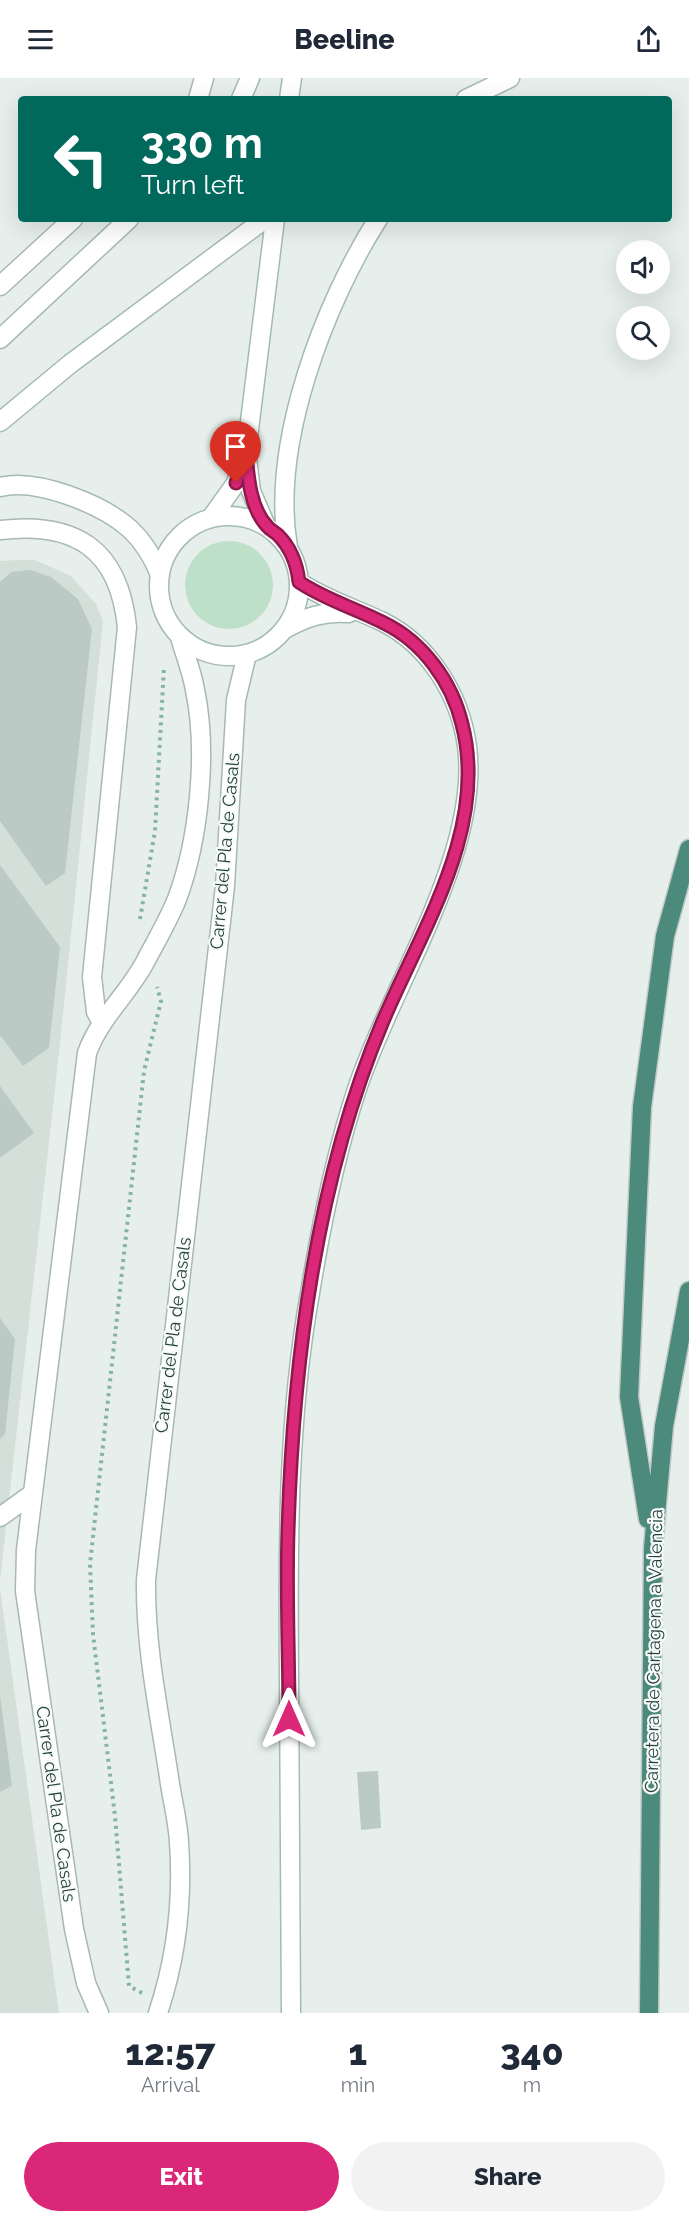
<!DOCTYPE html>
<html lang="en">
<head>
<meta charset="utf-8">
<style>
  :root { --surface:#fff; --page:#f2f2f3; --text:#1f2937; --muted:#747a83; --accent:#db2777 }
  body { margin:0; font-family:Raleway,sans-serif; background:var(--page); color:var(--text); height:100vh; display:flex; flex-direction:column; font-size:22px; white-space:nowrap }
  * { box-sizing:border-box; margin:0 }
  p { font-size:20px; color:var(--muted) }
  .icon { flex:none; width:33px; height:33px; fill:none; stroke:currentColor; stroke-width:2; stroke-linecap:round; stroke-linejoin:round }
  .map { position:relative; height:1935px; overflow:hidden }
  .details { display:flex; flex-direction:column; background:var(--surface); flex:1 }
  .details>* { flex:none }
  .guide { position:absolute; left:18px; top:18px; width:654px; height:126px; border-radius:6px; box-shadow:0 6px 24px #0002; background:#00695c; color:#fff; overflow:hidden }
  .fabs { position:absolute; left:616px; top:162px; display:grid; gap:12px }
  .fabs a { display:grid; place-items:center; width:54px; height:54px; border-radius:50%; background:var(--surface); box-shadow:0 6px 24px #0002; font-size:30px }
  .pin { position:absolute; display:grid; place-items:center; width:51px; height:51px; color:#fff; margin:-62px -26px; border-radius:50% 50% 50% 0; rotate:-45deg; box-shadow:0 0 6px #0007 }
  .pin .icon { rotate:45deg }
  .me { position:absolute; width:66px; margin:-33px; rotate:0deg; stroke-linejoin:round; filter:drop-shadow(0 0 4px #0008) }
  .turn { display:flex; align-items:center; gap:21px; height:126px; padding:0 24px; font-size:27px }
  .turn .icon { width:78px; height:78px; stroke-width:2.5 }
  .turn b { display:block; font-size:42px; line-height:51px }
  .eta { display:flex; justify-content:space-evenly; align-items:center; height:102px; text-align:center }
  .eta b { font-size:36px; font-weight:800; line-height:42px }
  .action { display:flex; gap:12px; margin-top:auto; padding:12px 24px }
  .action a { flex:1; height:69px; border-radius:36px; background:var(--accent); color:#fff; font-size:24px; font-weight:800; line-height:69px; text-align:center }
  .action a+a { background:var(--page); color:var(--text) }
  header { display:flex; justify-content:space-between; align-items:center; height:78px; padding:0 24px; background:var(--surface); font-size:27px; font-weight:800 }
  .map>svg:first-child { display:block }
  .built { fill:#d4dfda }
  .green { fill:#bfe0c8 }
  .building { fill:#bbcac4 }
  .lines { fill:none; stroke-linecap:round; stroke-linejoin:round }
  .minor-casing { stroke:#a8b8b2; stroke-width:21 }
  .secondary-casing { stroke:#a4bbb3; stroke-width:21 }
  .trunk-casing { stroke:#c2cac8; stroke-width:21 }
  .path { stroke:#86b3a5; stroke-width:4; stroke-dasharray:3 4.5; stroke-linecap:butt }
  .minor { stroke:#fff; stroke-width:18 }
  .secondary { stroke:#fff; stroke-width:18 }
  .trunk { stroke:#4c8a7c; stroke-width:18 }
  .route-casing { stroke:#8e194d; stroke-width:15 }
  .route { stroke:#db2777; stroke-width:10 }
  .labels { text-anchor:middle; stroke-width:4.5; stroke-linejoin:round; paint-order:stroke }
  .street-label { font-size:18px; fill:#24423a; stroke:#f7fbf9 }
</style>
</head>
<body>
<header><svg class="icon" aria-label="menu" viewBox="0 0 24 24"><path d="M4 6h16M4 12h16M4 18h16"/></svg>Beeline<svg class="icon" aria-label="share" viewBox="0 0 24 24"><path d="M12 15V3M7 8l5-5 5 5M5 13v7h14v-7"/></svg></header>
<div class="map">
<svg width="689" height="1935" viewBox="0 0 689 1935">
  <rect width="100%" height="100%" fill="#e6efeb"/>
  <path class="built" d="M 17,482 L 35,482 L 71,498 L 96,526 L 103,543 L 59,975 L 0,1503 L 0,483 Z
    M 0,1510 L 59,1935 L 0,1935 Z"/>
  <path class="green" d="M185 507a44 44 0 1 1 88 0a44 44 0 1 1-88 0Z"/>
  <path class="building" d="M 31,492 L 51,499 L 78,521 L 92,551 L 65,795 L 46,808 L 0,743 L 0,504 L 11,494 Z
    M 0,787 L 60,869 L 49,970 L 23,988 L 0,957 Z
    M 0,1008 L 34,1055 L 0,1080 Z
    M 0,1240 L 15,1261 L 5,1356 L 0,1361 Z
    M 0,1617 L 12,1708 L 0,1714 Z
    M 378,1693 L 381,1750 L 361,1752 L 357,1694 Z"/>
  <g class="lines">
    <g class="minor-casing">
      <path id="minor" d="M 198,21 L 204,0
        M 0,208 L 73,141
        M 0,452 C 75,443 119,471 127,549 L 92,899 L 96,934 L 102,945
        M 0,1439 L 32,1416
        M 99,1935 L 86,1905 L 74,1851 L 25,1513 L 26,1472 L 87,975 C 99,941 127,917 144,886 C 155,865 168,843 177,821 C 199,762 208,674 195,612 C 192,594 185,577 180,559
        M 158,1935 C 176,1881 183,1821 179,1764 C 178,1745 173,1725 170,1706 C 160,1638 145,1571 146,1502 L 225,808 L 236,622 L 247,576"/>
    </g>
    <g class="secondary-casing">
      <path id="secondary" d="M 241,21 L 250,0
        M 289,21 L 292,0
        M 466,21 L 510,0
        M 0,261 L 129,141
        M 0,344 L 70,286 L 265,141
        M 247,380 L 251,413 L 266,448
        M 0,409 C 37,400 102,426 130,451 C 144,464 153,479 160,497
        M159 508a70 70 0 1 1 140 0a70 70 0 1 1-140 0Z
        M 211,440 L 236,405 L 246,376 L 275,141
        M 288,469 C 270,367 324,226 378,141
        M 285,551 C 306,539 324,533 349,535
        M 291,1935 C 290,1824 290,1713 289,1601 C 288,1472 287,1342 310,1215 C 321,1147 335,1077 357,1011 C 391,908 481,775 467,668 C 460,617 429,567 383,544 C 354,530 326,522 299,504"/>
    </g>
    <g class="trunk-casing">
      <path id="trunk" d="M 648,1441 L 629,1319 L 642,1029 L 665,858 L 689,771
        M 649,1935 L 653,1470 L 664,1348 L 689,1213"/>
    </g>
    <path class="path" d="M 140,841 L 155,753 L 164,589
      M 142,1915 L 129,1908 L 115,1738 L 93,1556 L 90,1486 L 144,993 L 161,923 L 157,909"/>
    <use href="#minor" class="minor"/>
    <use href="#secondary" class="secondary"/>
    <use href="#trunk" class="trunk"/>
  </g>
  <g class="lines">
    <g class="route-casing">
      <path id="route" d="M 236,405 L 246,376 C 248,398 250,430 267,448 C 270,452 275,454 278,457 C 291,470 297,486 299,504 C 326,522 355,530 384,545 C 423,564 452,604 462,646 C 489,749 422,851 383,943 C 316,1102 293,1282 288,1453 C 286,1515 289,1578 289,1641"/>
    </g>
    <use href="#route" class="route"/>
  </g>
  <g class="labels">
    <g class="street-label">
      <text transform="translate(225 773) rotate(-85)" y="6">Carrer del Pla de Casals</text>
      <text transform="translate(173 1257) rotate(-83)" y="6">Carrer del Pla de Casals</text>
      <text transform="translate(654 1573) rotate(-89)" y="6">Carretera de Cartagena a Valencia</text>
      <text transform="translate(56 1726) rotate(82)" y="6">Carrer del Pla de Casals</text>
    </g>
  </g>
</svg>
<div class="fabs">
<a><svg class="icon" aria-label="sound" viewBox="0 0 24 24"><path d="M4 9h4l5-4v14l-5-4H4zM17 9q2 3 0 6"/></svg></a>
<a><svg class="icon" aria-label="search" viewBox="0 0 24 24"><circle cx="10" cy="10" r="6"/><path d="M15 15l6 6"/></svg></a>
</div>
<div class="pin" style="left:236px;top:405px;background:#d93025"><svg class="icon" aria-label="arrive" viewBox="0 0 24 24"><path d="M6 21V4h12l-3 4 3 4H6"/></svg></div>
<svg class="me" style="left:289px;top:1641px" viewBox="-20 -20 40 40"><path d="M0-17L14 15 0 8-14 15z" fill="#db2777" stroke="#fff" stroke-width="4"/></svg>
<div class="guide">
<div class="turn"><svg class="icon" aria-label="left" viewBox="0 0 24 24"><path d="M17 20v-9H6M10 6l-5 5 5 5"/></svg><div><b>330 m</b>Turn left</div></div>
</div>
</div>
<section class="details">
<div class="eta">
<div><b>12:57</b><p>Arrival</p></div>
<div><b>1</b><p>min</p></div>
<div><b>340</b><p>m</p></div>
</div>
<div class="action"><a>Exit</a><a>Share</a></div>
</section>
</body>
</html>
